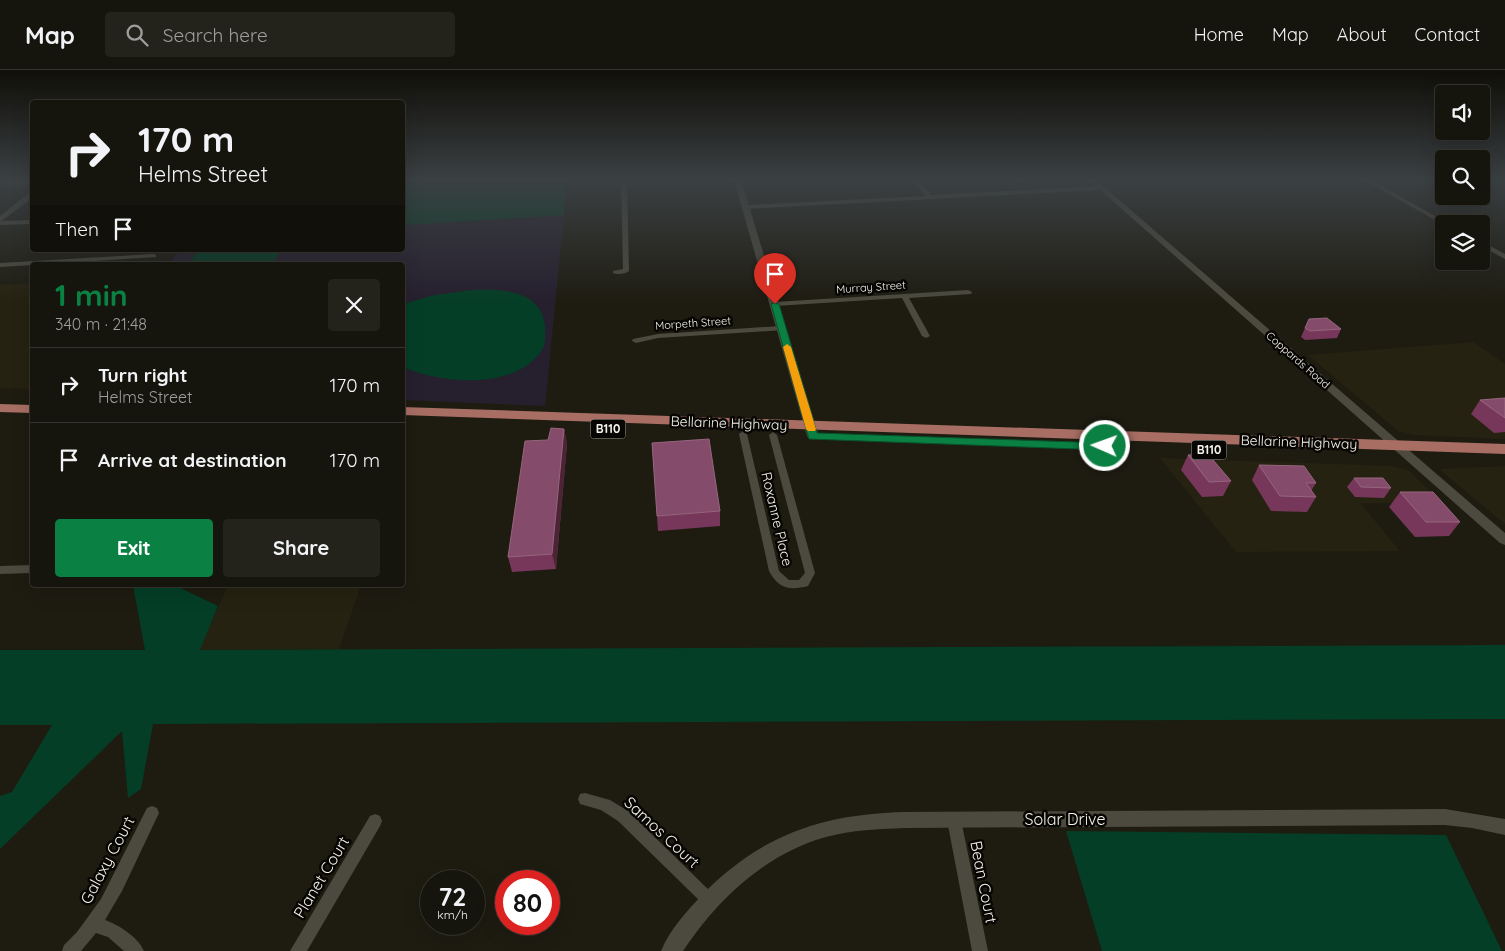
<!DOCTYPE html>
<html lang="en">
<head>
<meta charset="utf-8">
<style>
  :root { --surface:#16150d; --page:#23221b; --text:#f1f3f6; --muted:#9e9f9d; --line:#35342e; --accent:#0b8043 }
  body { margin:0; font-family:Quicksand,sans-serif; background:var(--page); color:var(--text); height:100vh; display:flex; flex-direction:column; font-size:19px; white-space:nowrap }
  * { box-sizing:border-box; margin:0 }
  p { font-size:16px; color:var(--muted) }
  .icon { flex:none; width:28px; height:28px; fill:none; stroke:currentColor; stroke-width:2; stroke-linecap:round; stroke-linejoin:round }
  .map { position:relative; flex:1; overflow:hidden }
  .side { position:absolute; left:30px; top:192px; width:375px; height:325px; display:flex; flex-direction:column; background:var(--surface); border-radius:5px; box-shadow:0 5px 20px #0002,0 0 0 1px var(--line) }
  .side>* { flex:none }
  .top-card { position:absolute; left:30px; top:30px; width:375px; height:152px; border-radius:5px; box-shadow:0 5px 20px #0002,0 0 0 1px var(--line); background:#16150d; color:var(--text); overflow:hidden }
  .buttons { position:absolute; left:1435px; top:15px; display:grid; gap:10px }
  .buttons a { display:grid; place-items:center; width:55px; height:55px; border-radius:5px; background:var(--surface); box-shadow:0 5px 20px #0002,0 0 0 1px var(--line); font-size:25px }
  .speed { position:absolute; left:420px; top:800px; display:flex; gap:10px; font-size:25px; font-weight:700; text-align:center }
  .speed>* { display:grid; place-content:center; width:65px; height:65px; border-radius:50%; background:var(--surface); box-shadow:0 5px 20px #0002,0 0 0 1px var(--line); line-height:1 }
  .speed small { font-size:12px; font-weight:400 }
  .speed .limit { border:8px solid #d22; background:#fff; color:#111 }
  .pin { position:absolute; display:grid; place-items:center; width:42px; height:42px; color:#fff; margin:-51px -21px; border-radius:50% 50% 50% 0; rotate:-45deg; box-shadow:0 0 5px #0007 }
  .pin .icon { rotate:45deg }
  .me { position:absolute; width:55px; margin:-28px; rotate:272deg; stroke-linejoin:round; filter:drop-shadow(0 0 4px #0008) }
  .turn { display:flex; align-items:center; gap:18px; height:105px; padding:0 25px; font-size:22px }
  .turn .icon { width:65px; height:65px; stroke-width:2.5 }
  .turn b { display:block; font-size:35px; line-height:42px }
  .then { display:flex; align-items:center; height:48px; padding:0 25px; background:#0003; gap:10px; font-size:19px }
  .round { display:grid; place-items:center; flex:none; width:52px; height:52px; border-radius:5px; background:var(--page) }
  .overview { display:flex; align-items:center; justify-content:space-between; height:85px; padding:0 25px }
  h1 { font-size:30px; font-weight:800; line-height:38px; color:var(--accent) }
  .action { display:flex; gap:10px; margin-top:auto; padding:10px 25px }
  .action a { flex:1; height:58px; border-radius:5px; background:var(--accent); color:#fff; font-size:20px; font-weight:800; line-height:58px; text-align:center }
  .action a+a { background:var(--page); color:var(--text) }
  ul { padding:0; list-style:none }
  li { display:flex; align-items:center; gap:15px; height:75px; padding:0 25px; border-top:1px solid var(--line) }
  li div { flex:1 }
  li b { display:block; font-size:19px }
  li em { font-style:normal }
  header { display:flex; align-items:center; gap:30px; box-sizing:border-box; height:70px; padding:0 25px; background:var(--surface); border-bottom:1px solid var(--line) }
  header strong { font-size:24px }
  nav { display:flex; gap:28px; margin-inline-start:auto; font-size:18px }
  .search { width:350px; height:45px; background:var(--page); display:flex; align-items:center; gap:12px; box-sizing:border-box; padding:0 18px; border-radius:5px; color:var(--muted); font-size:19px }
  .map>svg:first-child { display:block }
  .built { fill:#262211 }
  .education { fill:#261f2e }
  .green { fill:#043e26 }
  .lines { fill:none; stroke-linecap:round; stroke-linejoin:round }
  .minor { fill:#4c4a3e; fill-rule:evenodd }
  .tertiary { fill:#4c4a3e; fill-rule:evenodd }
  .trunk { fill:#a86e64; fill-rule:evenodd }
  .wall { fill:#76375a }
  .shaded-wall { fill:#4d2436 }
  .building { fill:#844b6a; stroke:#96667e }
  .route { fill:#0b8043; stroke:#07532c }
  .slow { fill:#f59e0b }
  .labels { text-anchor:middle; stroke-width:5; stroke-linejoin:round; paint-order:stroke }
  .far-street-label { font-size:11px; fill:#f4f3ec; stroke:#070603 }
  .shield { fill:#070603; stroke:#adaca6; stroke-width:1 }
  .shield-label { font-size:12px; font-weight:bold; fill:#f4f3ec }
  .street-label { font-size:14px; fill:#f4f3ec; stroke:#070603 }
  .near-street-label { font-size:16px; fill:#f4f3ec; stroke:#070603 }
</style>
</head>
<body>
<header>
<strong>Map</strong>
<div class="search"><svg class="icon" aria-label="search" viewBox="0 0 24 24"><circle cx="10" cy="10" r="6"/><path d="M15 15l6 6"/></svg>Search here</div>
<nav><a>Home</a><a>Map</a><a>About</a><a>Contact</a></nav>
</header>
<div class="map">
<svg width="1505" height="881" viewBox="0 0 1505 881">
  <rect width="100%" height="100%" fill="#1e1c11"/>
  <path class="built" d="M 32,213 L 32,319 L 0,318 L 0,215 Z
    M 1473,272 L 1505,294 L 1505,369 L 1414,365 L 1398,361 L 1308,285 Z
    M 1160,388 L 1391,396 L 1408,400 L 1444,434 L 1360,433 L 1400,481 L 1236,482 Z
    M 1505,396 L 1505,454 L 1439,399 Z
    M 228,515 L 361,515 L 339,579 L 199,580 Z"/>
  <path class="education" d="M 564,145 L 545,336 L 403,330 L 402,195 L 167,195 L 180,180 L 402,180 L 403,155 Z"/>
  <path class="green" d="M 403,110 L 566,110 L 564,145 L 403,155 Z
    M 199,180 L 281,180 L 274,191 L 187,195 Z
    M 472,220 C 501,219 541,219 545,256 C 545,262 546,273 543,278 C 519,321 440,314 403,297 L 403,234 L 435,225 Z
    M 133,515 L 174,515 L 218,536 L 200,580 L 1505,575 L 1505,649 L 153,654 L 141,719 L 128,728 L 122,661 L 0,779 L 0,726 L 12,722 L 52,655 L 0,655 L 0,580 L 145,580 Z
    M 1066,761 L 1446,765 L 1502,881 L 1102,881 Z"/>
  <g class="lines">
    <path class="minor" d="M 621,110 L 627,110 L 629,201 C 626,204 617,205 613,203 L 613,201 L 623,199 Z
      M 914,110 L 920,110 L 931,125 L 1101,116 L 1104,118 L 1101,120 L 745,139 L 742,137 L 745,135 L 925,126 Z
      M 1364,110 L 1371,110 L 1449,154 L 1444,154 L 1444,155 Z
      M 32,111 L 32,115 L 0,116 L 0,112 Z
      M 32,150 L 32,154 L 0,155 L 0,151 Z
      M 1481,171 L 1505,184 L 1505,189 L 1481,176 Z
      M 154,184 L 156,185 L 156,187 L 0,197 L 0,193 Z
      M 968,220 L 972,222 L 971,224 L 909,228 L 930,266 L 926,268 L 922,266 L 902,228 L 775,236 L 771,234 L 775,232 Z
      M 781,256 L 785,258 L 784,260 L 658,268 L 636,273 L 632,271 L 633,269 L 658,264 Z
      M 743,361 L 747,364 L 779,501 L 789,510 L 799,510 L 805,503 L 769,365 L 773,362 L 777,365 L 815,503 L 808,516 C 789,521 778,518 769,501 L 739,364 Z
      M 32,495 L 32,503 L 0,504 L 0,496 Z
      M 585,723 L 610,730 L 628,741 L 714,825 L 717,830 L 714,835 L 709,838 L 704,835 L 618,751 L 601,740 L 580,734 L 578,729 L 580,724 Z
      M 152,736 L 157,738 L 159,743 L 122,821 L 105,850 C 119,855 138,867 144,881 L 124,881 L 108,867 L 96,863 L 81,881 L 62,881 L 64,875 L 77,862 L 101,829 L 147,738 Z
      M 954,743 L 959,745 L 961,750 L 988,881 L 972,881 L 947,750 L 949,745 Z
      M 375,744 L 380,746 L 382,751 L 380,756 L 307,881 L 290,881 L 370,746 Z"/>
    <path class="tertiary" d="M 734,110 L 741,110 L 819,366 L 817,368 L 809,368 L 807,366 Z
      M 1089,110 L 1096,110 L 1505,463 L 1505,475 L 1500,473 Z
      M 29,123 L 32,123 L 32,128 L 0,152 L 0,146 Z
      M 1445,739 L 1505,749 L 1505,765 L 1472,758 L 1445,755 L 905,758 C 879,759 852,760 826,767 C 765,784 717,830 683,881 L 661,881 C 669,861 686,842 701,826 C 760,765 822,744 905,742 Z"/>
    <path class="trunk" d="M 0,334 L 32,335 L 32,343 L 0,342 Z
      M 402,337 L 1505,374 L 1505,384 L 402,345 Z"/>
  </g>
  <path class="wall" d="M 1309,249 L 1341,259 L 1337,268 L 1305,270 L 1301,267 Z
    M 1505,328 L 1505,362 L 1494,363 L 1471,344 L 1480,330 Z
    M 564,359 L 567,374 L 556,499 L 512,502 L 508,487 L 548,370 Z
    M 1188,385 L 1231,411 L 1223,426 L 1202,427 L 1181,400 Z
    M 1259,395 L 1316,413 L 1311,421 L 1316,427 L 1307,442 L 1271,441 L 1252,410 Z
    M 1354,408 L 1391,418 L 1384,428 L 1355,427 L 1347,417 Z
    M 1400,422 L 1460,452 L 1449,466 L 1415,467 L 1389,437 Z
    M 720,441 L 720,456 L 658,461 L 657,446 Z"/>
  <path class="shaded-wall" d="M 564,359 L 567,374 L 556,499 L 552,484 Z"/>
  <path class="building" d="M 1327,248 L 1341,259 L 1310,261 L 1305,258 L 1309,249 Z
    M 1505,328 L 1505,348 L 1480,330 Z
    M 551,358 L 564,359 L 552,484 L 508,487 L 525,371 L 548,370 Z
    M 709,369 L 720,441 L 657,446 L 652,373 Z
    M 1208,384 L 1231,411 L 1209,412 L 1188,385 Z
    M 1259,395 L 1304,396 L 1316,413 L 1306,413 L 1316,427 L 1280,426 Z
    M 1354,408 L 1383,408 L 1391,418 L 1361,417 Z
    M 1400,422 L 1433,422 L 1460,452 L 1426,452 Z"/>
  <linearGradient id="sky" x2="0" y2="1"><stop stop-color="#100f09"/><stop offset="0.47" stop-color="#3b4043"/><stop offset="1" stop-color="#3b4043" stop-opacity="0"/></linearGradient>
  <rect width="1505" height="233" fill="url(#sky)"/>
  <path class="route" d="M 772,233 L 779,234 L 817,363 L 1105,373 L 1110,376 L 1105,380 L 809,369 L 771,234 Z"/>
  <path class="slow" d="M 787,274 L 791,277 L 816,359 L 815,361 L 808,361 L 806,359 L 783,277 Z"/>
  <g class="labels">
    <g class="far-street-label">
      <text transform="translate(871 217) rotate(-4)" y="4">Murray Street</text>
      <text transform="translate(693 253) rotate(-4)" y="4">Morpeth Street</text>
      <text transform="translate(1298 290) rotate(41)" y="4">Coppards Road</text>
    </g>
    <g class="shield">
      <rect x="590.5" y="349.5" width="35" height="19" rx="4"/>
      <rect x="1191.5" y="370.5" width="35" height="19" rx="4"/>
    </g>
    <g class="shield-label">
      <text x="608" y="363">B110</text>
      <text x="1209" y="384">B110</text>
    </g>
    <g class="street-label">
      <text transform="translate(729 353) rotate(2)" y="5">Bellarine Highway</text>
      <text transform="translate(1299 372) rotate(2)" y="5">Bellarine Highway</text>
      <text transform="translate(777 449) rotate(77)" y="5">Roxanne Place</text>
    </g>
    <g class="near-street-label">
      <text x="1065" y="755">Solar Drive</text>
      <text transform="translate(662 762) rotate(43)" y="6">Samos Court</text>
      <text transform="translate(107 790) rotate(-62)" y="6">Galaxy Court</text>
      <text transform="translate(321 807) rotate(-59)" y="6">Planet Court</text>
      <text transform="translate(984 812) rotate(79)" y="6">Bean Court</text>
    </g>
  </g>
</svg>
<div class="buttons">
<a><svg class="icon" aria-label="sound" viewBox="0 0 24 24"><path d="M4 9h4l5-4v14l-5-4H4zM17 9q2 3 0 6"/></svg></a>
<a><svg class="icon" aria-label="search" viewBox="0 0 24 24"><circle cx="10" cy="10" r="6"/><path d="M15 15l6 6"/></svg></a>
<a><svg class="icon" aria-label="layers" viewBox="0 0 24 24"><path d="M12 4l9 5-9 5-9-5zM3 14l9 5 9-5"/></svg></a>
</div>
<div class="speed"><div>72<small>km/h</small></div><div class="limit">80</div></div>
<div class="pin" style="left:775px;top:234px;background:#d93025"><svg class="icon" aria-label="arrive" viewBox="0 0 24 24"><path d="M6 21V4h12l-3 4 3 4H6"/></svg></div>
<svg class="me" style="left:1105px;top:376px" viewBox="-20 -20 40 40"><circle r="17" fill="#0b8043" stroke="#fff" stroke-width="3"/><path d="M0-11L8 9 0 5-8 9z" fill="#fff"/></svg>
<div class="top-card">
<div class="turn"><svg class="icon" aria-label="right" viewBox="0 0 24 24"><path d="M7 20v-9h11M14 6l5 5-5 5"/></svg><div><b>170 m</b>Helms Street</div></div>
<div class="then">Then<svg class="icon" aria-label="arrive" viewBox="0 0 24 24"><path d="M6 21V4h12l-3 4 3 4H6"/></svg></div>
</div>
<section class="side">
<div class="overview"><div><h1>1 min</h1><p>340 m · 21:48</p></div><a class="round"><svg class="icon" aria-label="close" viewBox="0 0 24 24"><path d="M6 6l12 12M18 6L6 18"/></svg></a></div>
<ul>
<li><svg class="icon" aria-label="right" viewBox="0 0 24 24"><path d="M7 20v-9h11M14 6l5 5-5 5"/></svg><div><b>Turn right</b><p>Helms Street</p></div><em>170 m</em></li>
<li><svg class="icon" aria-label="arrive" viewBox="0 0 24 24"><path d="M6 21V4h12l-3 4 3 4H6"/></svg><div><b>Arrive at destination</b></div><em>170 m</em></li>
</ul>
<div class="action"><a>Exit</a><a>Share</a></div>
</section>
</div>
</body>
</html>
